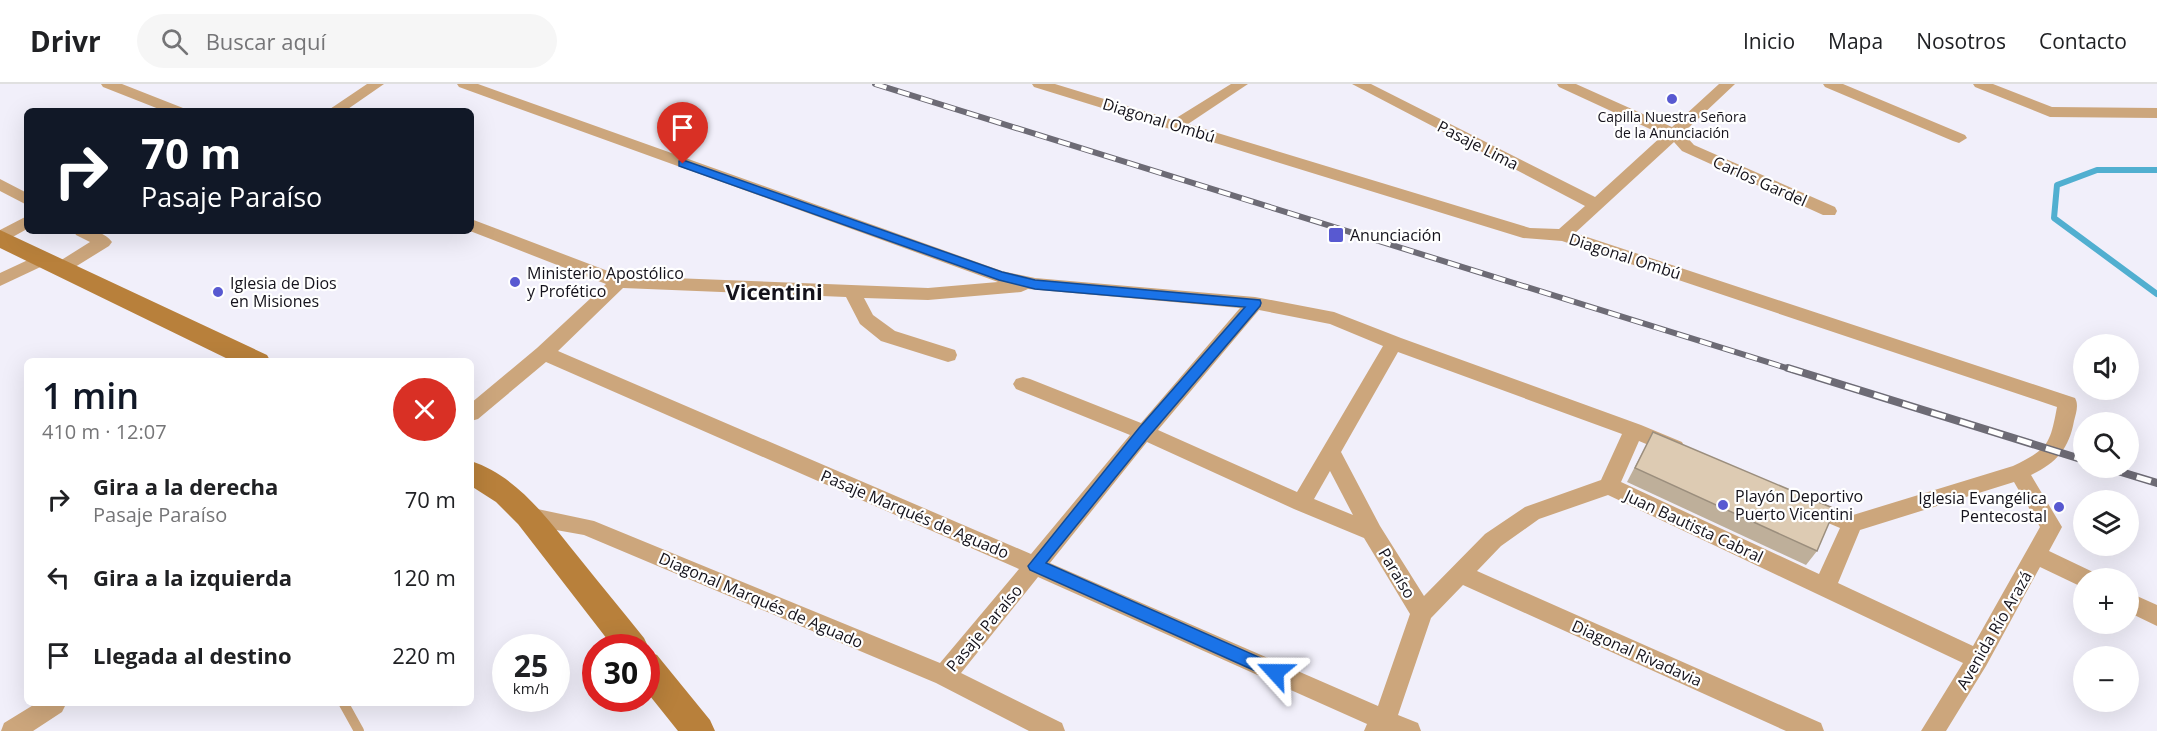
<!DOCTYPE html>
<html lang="es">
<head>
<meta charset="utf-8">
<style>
  :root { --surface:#fff; --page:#f6f6f6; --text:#202124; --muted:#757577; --line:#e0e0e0; --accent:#111827 }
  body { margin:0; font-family:"Open Sans",sans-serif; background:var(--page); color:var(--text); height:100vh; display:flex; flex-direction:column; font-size:22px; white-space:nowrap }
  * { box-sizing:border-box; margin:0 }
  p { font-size:20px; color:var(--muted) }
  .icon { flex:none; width:33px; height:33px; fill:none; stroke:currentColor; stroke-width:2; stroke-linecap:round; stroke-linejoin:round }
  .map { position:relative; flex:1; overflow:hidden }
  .side { position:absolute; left:24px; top:274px; width:450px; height:348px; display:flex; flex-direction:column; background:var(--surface); border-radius:9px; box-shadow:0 6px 24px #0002 }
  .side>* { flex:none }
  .top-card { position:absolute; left:24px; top:24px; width:450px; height:126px; border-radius:9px; box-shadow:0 6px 24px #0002; background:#111827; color:#fff; overflow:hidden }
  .controls { position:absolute; left:2073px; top:250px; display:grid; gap:12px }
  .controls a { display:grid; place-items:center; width:66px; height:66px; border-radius:50%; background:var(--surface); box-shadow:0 6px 24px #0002; font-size:30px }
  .speed { position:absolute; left:492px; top:550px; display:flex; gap:12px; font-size:30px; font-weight:700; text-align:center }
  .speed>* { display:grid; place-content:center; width:78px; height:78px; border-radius:50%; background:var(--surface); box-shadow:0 6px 24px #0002; line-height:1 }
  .speed small { font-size:15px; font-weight:400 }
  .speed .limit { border:9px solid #d22; background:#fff; color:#111 }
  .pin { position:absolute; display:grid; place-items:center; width:51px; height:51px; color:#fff; margin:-62px -26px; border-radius:50% 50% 50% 0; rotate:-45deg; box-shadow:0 0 6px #0007 }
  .pin .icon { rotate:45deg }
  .me { position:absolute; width:66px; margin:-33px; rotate:294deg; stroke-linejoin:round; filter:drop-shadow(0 0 4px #0008) }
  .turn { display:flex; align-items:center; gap:21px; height:126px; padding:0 18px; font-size:27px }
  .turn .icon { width:78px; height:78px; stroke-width:2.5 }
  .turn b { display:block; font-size:42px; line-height:51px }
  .round { display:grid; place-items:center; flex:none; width:63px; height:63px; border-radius:32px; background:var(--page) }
  .overview { display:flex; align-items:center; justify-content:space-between; height:102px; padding:0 18px }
  h1 { font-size:36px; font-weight:600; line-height:45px; color:var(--accent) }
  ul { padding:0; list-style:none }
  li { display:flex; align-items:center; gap:18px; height:78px; padding:0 18px }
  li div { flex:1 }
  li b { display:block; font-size:22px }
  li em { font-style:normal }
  header { display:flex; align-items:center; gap:36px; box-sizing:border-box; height:84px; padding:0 30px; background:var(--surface); border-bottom:2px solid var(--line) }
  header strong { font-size:28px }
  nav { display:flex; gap:33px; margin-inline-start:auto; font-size:21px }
  .search { width:420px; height:54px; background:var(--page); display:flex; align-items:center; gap:15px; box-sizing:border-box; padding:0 21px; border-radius:33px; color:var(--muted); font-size:22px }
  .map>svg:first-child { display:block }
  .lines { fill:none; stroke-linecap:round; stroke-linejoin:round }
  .stream { stroke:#51afd0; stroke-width:6 }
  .lane { stroke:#cca67c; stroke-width:10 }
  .street { fill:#cca67c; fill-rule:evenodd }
  .secondary { fill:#b8803b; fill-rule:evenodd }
  .rail-far1-casing { stroke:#6d6b75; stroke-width:6 }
  .rail-casing { stroke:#6d6b75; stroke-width:8 }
  .rail-far1 { stroke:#fff; stroke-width:4; stroke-dasharray:12; stroke-linecap:butt }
  .rail { stroke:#fff; stroke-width:5; stroke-dasharray:15; stroke-linecap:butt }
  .wall { fill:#beaf9a }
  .building { fill:#ddcbb3; stroke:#9b8e7d; stroke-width:1.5 }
  .route { fill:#1a73e8; stroke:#114b97; stroke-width:1.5 }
  .poi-dot { fill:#5859d1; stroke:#fff; stroke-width:2 }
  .labels { text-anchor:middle; stroke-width:4.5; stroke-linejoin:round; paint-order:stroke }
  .far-poi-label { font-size:14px; fill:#14121b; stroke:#fff }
  .street-label { font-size:16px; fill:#14121b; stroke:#fff }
  .poi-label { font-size:16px; fill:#14121b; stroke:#fff; text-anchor:start }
  .district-label { font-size:22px; font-weight:bold; fill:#14121b; stroke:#fff }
</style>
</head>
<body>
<header>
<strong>Drivr</strong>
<div class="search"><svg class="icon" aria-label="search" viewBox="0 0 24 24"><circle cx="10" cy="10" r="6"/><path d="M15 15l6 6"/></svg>Buscar aquí</div>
<nav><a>Inicio</a><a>Mapa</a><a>Nosotros</a><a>Contacto</a></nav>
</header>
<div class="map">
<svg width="2157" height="647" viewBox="0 0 2157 647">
  <rect width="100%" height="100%" fill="#f1effa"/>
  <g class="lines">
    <path class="stream" d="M 2157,86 L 2097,86 L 2057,101 L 2054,134 L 2157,210"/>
    <path class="lane" d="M 344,620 L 359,647"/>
    <path class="street" d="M 101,0 L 122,0 L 183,24 L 186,27 L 164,27 L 103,3 Z
      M 367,0 L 384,0 L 345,27 L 327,27 Z
      M 457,0 L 478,0 L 1002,187 L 1035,194 L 1255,213 L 1334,228 L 1401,254 L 1641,341 L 1682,358 L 1685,364 L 1682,370 L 1675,372 L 1639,357 L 1621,398 L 1819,490 L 1840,444 L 1802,428 L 1799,422 L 1802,416 L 1809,414 L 1853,431 L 2013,382 C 2048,365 2050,361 2057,323 L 1562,157 L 1523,154 L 1034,3 L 1032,0 L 1055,0 L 1173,36 L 1231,0 L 1248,0 L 1188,40 L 1530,144 L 1559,145 L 1585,122 L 1352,0 L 1371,0 L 1595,113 L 1663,51 L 1559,3 L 1557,0 L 1576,0 L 1672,43 L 1719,0 L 1735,0 L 1683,49 L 1694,61 L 1835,123 L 1837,127 L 1835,131 L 1823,131 L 1682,67 L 1674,58 L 1575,149 L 2075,314 C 2079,321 2076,329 2074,337 C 2069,365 2056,379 2031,391 L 2062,443 L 2049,467 L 2093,488 L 2096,495 L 2084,495 L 2084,504 L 2040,483 L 1986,582 L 1946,647 L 1921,647 L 1963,579 L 1608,411 L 1539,435 L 1501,462 L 1477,487 L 1821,639 L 1824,647 L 1786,647 L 1463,501 L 1431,534 L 1398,631 L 1418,639 L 1421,647 L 1364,647 L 1367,640 L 1038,493 L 961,589 L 1062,639 L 1065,647 L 1029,647 L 936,599 L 584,451 L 528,441 L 521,438 L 517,432 L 521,426 L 528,423 L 594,437 L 940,579 L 1019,485 L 546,278 L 478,335 L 471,337 L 471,319 L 537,264 L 606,200 L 470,147 L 471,135 L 621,192 L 928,204 L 998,198 L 459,3 ZM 623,204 L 846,213 L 860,240 L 881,257 L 948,278 L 955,276 L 957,271 L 955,266 L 895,247 L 873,231 L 864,214 L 928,216 L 1021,208 L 1028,205 L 1240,224 L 1141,339 L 1030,295 L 1023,293 L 1016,295 L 1013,300 L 1016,305 L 1130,351 L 1031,470 L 558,267 ZM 1259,226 L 1330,240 L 1383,262 L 1297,408 L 1158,346 ZM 1398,268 L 1622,350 L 1601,396 L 1525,423 L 1485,450 L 1424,512 L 1380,442 L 1341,368 ZM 1147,358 L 1294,425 L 1364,454 L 1410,530 L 1378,622 L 1050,479 ZM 1330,387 L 1353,431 L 1314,415 ZM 2014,398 L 2040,443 L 1973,562 L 1838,499 L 1860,446 Z
      M 1823,0 L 1843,0 L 1965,51 L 1967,54 L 1959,59 L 1953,57 L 1825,3 Z
      M 1973,0 L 1993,0 L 2052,23 L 2157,24 L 2157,34 L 2050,33 L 1975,3 Z
      M 0,95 L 27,109 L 27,121 L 0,107 Z
      M 27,132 L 27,145 L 0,160 L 0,146 Z
      M 74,147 C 87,147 103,145 112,158 L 109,162 L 67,188 L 55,188 L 52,184 L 55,180 L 90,158 L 76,151 Z
      M 43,169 L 49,171 L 52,175 L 49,179 L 0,202 L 0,189 Z
      M 2128,508 L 2157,521 L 2157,542 L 2128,528 Z
      M 35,620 L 66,620 L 62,628 L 33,647 L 1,647 L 4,639 Z"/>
    <path class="secondary" d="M 0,146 L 267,271 L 271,278 L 234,278 L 0,164 Z
      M 471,377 C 519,393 549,437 580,475 C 601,501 623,528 644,554 L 649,564 L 647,567 L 657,571 L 710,636 L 715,647 L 678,647 L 646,607 L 646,564 L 614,564 L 518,440 L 496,418 L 471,402 Z"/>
    <g class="rail-far1-casing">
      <path id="rail-far1" d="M 875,0 L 1793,286"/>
    </g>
    <g class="rail-casing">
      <path id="rail" d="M 1788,284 L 2084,376
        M 2108,384 L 2157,399"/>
    </g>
    <use href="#rail-far1" class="rail-far1"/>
    <use href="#rail" class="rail"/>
  </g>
  <path class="wall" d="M 1653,348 L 1817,467 L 1806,481 L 1627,398 Z"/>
  <path class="building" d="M 1653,348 L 1835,425 L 1817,467 L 1635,384 Z"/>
  <path class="route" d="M 683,76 L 1002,188 L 1035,196 L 1260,216 L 1261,219 L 1260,222 L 1149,352 L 1046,479 L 1281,583 L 1283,588 L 1281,593 L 1275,596 L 1269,593 L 1030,486 L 1028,482 L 1139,344 L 1245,223 L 1035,205 L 999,196 L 679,82 L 679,77 Z"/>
  <g class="poi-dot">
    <circle cx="1672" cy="15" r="6"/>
    <rect x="1328" y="143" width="16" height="16" rx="3"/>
    <circle cx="515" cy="198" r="6"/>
    <circle cx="218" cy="208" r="6"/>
    <circle cx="1723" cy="421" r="6"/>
    <circle cx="2059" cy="423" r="6"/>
  </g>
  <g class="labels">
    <g class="far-poi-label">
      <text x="1672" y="38">Capilla Nuestra Señora<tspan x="1672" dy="16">de la Anunciación</tspan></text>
    </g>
    <g class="street-label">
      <text transform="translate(1159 36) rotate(17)" y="6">Diagonal Ombú</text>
      <text transform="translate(1478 61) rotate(27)" y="6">Pasaje Lima</text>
      <text transform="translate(1760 97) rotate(24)" y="6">Carlos Gardel</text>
      <text transform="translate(1625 172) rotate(18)" y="6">Diagonal Ombú</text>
      <text transform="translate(915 430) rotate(23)" y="6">Pasaje Marqués de Aguado</text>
      <text transform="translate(1694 442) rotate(25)" y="6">Juan Bautista Cabral</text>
      <text transform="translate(1397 489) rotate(59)" y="6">Paraíso</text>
      <text transform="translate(761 516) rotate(23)" y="6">Diagonal Marqués de Aguado</text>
      <text transform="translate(984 544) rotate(-50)" y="6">Pasaje Paraíso</text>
      <text transform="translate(1994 546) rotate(-60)" y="6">Avenida Río Arazá</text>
      <text transform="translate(1637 569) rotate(24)" y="6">Diagonal Rivadavia</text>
    </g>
    <g class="poi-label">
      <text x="1350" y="157">Anunciación</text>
      <text x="527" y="195">Ministerio Apostólico<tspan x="527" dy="18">y Profético</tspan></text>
      <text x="230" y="205">Iglesia de Dios<tspan x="230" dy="18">en Misiones</tspan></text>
      <text x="1735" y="418">Playón Deportivo<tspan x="1735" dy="18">Puerto Vicentini</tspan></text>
      <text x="2047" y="420" text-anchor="end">Iglesia Evangélica<tspan x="2047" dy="18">Pentecostal</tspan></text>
    </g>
    <g class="district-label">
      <text x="774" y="216">Vicentini</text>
    </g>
  </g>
</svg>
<div class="controls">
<a><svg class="icon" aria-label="sound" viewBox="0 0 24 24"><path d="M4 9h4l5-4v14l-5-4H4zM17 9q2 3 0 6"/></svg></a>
<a><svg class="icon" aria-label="search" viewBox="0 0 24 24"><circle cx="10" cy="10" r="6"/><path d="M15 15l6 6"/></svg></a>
<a><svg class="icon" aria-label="layers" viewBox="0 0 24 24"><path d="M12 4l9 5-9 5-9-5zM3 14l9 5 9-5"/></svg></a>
<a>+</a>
<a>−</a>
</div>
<div class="speed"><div>25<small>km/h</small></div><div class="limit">30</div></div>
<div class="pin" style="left:683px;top:80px;background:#d93025"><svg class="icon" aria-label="arrive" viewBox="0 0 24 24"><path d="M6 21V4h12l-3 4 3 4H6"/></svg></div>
<svg class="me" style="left:1275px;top:588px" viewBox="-20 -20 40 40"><path d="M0-17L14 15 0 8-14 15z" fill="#1a73e8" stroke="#fff" stroke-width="4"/></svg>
<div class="top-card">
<div class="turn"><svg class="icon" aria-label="right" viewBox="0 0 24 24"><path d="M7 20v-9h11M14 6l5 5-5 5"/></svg><div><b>70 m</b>Pasaje Paraíso</div></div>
</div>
<section class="side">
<div class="overview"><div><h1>1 min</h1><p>410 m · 12:07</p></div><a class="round" style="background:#d93025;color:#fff"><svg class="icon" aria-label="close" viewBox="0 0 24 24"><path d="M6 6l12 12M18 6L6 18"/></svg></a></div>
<ul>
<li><svg class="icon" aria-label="right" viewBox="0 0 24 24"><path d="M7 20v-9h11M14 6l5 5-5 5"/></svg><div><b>Gira a la derecha</b><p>Pasaje Paraíso</p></div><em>70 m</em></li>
<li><svg class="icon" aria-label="left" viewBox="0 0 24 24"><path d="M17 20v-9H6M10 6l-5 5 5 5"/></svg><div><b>Gira a la izquierda</b></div><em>120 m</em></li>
<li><svg class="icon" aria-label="arrive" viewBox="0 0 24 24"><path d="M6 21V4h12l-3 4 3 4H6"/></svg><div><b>Llegada al destino</b></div><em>220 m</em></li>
</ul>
</section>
</div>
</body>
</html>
